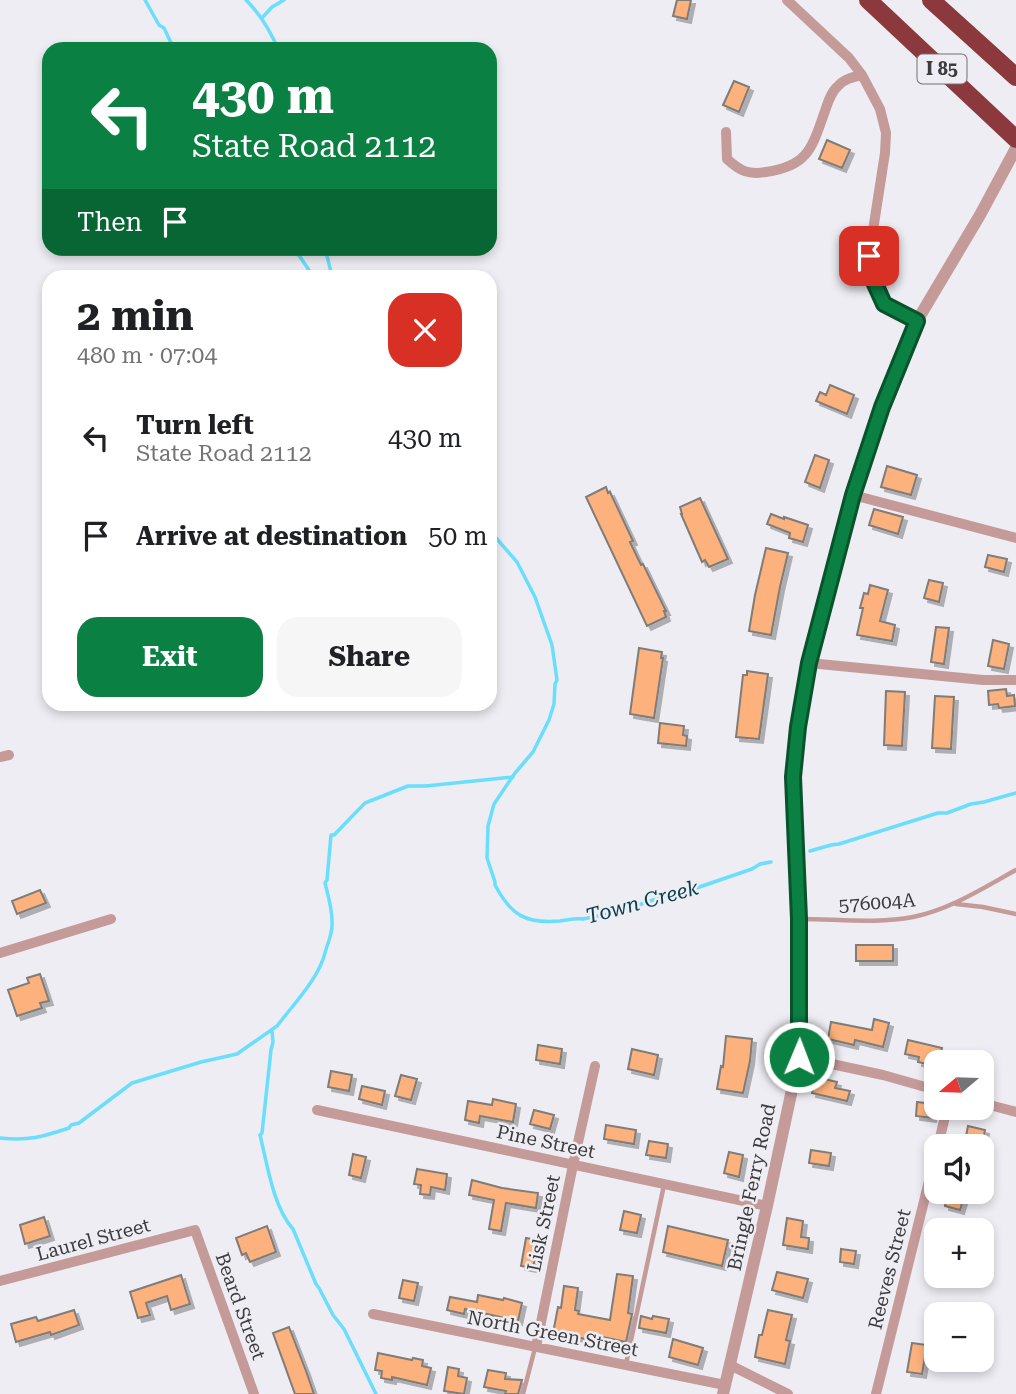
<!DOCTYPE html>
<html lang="en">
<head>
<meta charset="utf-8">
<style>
  :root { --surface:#fff; --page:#f6f6f6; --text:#202124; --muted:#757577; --accent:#0b8043 }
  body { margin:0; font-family:"Roboto Serif",serif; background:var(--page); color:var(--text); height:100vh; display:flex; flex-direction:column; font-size:26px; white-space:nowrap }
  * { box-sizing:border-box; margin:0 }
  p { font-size:23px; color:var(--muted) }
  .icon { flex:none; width:38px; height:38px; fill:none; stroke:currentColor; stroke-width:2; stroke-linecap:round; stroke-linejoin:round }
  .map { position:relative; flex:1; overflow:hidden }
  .drawer { position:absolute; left:42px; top:270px; width:455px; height:441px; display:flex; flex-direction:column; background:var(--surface); border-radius:21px; box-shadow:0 4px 10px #0003 }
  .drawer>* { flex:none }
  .guide { position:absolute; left:42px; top:42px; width:455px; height:214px; border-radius:21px; box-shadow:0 4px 10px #0003; background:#0b8043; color:#fff; overflow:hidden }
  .needle { width:46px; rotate:251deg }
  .tools { position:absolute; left:924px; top:1050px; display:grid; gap:14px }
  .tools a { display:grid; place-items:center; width:70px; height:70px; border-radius:14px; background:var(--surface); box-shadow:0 4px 10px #0003; font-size:35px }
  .pin { position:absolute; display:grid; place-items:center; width:60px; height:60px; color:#fff; margin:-30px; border-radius:14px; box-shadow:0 4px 10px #0006 }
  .me { position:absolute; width:77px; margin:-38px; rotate:1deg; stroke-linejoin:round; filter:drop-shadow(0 0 5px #0008) }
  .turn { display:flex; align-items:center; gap:24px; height:147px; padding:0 35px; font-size:32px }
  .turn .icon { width:91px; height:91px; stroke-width:2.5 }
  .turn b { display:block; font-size:49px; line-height:60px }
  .then { display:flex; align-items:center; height:66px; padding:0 35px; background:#0003; gap:14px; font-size:26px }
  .round { display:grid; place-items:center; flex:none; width:74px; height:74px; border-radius:21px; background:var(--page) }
  .overview { display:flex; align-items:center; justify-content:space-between; height:119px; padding:0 35px }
  h1 { font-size:42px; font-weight:700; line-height:52px }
  .button { display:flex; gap:14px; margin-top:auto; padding:14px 35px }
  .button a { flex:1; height:80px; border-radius:21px; background:var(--accent); color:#fff; font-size:28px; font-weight:700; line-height:80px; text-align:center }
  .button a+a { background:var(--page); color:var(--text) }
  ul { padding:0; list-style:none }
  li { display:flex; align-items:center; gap:21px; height:98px; padding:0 35px }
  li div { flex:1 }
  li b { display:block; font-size:26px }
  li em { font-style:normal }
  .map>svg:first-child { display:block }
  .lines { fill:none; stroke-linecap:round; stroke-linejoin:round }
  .stream { stroke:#6adefc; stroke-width:3.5 }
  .building { fill:#fdb17c; stroke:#807b78; stroke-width:2; filter:url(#shadow) }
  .service { stroke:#c59b9a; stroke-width:4.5 }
  .minor { stroke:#c59b9a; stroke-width:10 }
  .tertiary { stroke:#c59b9a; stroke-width:12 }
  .motorway { stroke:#8c393e; stroke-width:18 }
  .route-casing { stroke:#07532c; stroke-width:18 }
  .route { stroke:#0b8043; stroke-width:12 }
  .labels { text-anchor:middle; stroke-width:5; stroke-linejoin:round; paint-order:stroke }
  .shield { fill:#ededf3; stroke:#717174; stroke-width:2 }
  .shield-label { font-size:18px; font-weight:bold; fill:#3c3c3e }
  .street-label { font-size:19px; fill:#3c3c3e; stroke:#ededf3 }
  .water-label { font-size:21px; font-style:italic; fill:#0a414d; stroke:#ededf3 }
</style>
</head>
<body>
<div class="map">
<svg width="1016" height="1394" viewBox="0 0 1016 1394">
  <defs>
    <filter id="shadow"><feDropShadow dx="4" dy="4" stdDeviation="0" flood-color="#0004"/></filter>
  </defs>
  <rect width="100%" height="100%" fill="#ededf3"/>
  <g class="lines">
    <path class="stream" d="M 145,0 L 159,25 L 164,28 L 174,49
      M 246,0 C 261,15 270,30 278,49
      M 262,18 L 272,7 L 284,0
      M 294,248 L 313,276
      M 325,248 L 332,276
      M 490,531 L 517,562 L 535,597 L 552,645 L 557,680 L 555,684 L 554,704 L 549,720 L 533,752 L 515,773 L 494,804 L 488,826 L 487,858 L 495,882 L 495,885 C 511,915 525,924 560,921 C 568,920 575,918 583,919 L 618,912 L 662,897 L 676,895 L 752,869 L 760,864 L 771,862
      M 810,851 L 831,845 L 839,844 L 938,813 L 947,813 L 971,804 L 984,802 L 1016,793
      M 272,1031 L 273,1042 L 271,1050 L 262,1133 L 260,1135 C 267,1163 273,1207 293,1229 L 316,1284 L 319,1288 L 333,1315 L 344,1329 L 376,1394
      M 0,1138 C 29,1141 42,1137 69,1128 L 71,1125 L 79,1123 L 132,1083 L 201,1062 L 237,1054 L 277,1026 C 293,1005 319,978 325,953 C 328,941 333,934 332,921 C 332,908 328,895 325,883 L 327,880 L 331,835 L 334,835 L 365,803 L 408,786 L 426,786 L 513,777"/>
  </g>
  <path class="building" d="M 677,0 L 691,0 L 687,19 L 673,16 Z
    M 734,81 L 749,87 L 739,112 L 723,105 Z
    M 827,140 L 850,150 L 842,168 L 819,159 Z
    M 830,385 L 854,395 L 847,414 L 816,401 L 820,392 L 826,395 Z
    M 815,455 L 829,460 L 820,488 L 805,482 Z
    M 887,466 L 917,475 L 911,495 L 881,487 Z
    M 606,487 L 608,493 L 610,492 L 633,541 L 630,542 L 641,565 L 643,564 L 666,611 L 664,611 L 666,617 L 647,626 L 586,497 Z
    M 700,498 L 728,559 L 709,567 L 705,560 L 702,562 L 681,514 L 682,514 L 680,507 Z
    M 874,509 L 903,517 L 898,534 L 869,525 Z
    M 771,514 L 784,519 L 784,517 L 808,525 L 803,542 L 789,538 L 790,533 L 767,524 Z
    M 766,548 L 788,553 L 780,587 L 771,635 L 749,631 L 755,595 Z
    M 988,555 L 1007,559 L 1004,572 L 985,567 Z
    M 929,580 L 943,583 L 939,602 L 924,598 Z
    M 870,585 L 888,590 L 880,621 L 895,625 L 892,641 L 857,635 L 863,608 L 860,608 L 864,593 L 868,594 Z
    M 936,627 L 949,628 L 944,664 L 931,662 Z
    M 993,640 L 1009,644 L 1004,669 L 988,666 Z
    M 639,648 L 662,652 L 661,658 L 663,658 L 654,718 L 630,714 Z
    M 747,671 L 768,674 L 759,739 L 736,737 L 743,675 L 747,675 Z
    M 1006,689 L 1007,696 L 1014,695 L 1015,706 L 999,708 L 998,704 L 989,705 L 988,691 Z
    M 886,691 L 905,692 L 902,746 L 884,745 Z
    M 935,696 L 954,697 L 951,749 L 932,748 Z
    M 660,723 L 684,726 L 683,735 L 687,736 L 686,746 L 658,743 Z
    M 40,890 L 46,903 L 17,914 L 12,901 Z
    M 856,945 L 893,945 L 893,961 L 856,961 Z
    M 40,974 L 49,1001 L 40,1003 L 42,1008 L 17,1016 L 8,990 L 29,983 L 27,978 Z
    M 874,1019 L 889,1023 L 883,1047 L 855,1040 L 854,1045 L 828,1039 L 831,1022 L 872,1030 Z
    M 726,1036 L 752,1039 L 750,1061 L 743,1093 L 717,1089 L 721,1066 L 723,1067 Z
    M 908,1040 L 942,1048 L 939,1062 L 936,1062 L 936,1066 L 918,1062 L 919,1057 L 905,1054 Z
    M 538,1045 L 562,1049 L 560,1064 L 536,1060 Z
    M 632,1049 L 658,1055 L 654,1075 L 628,1069 Z
    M 331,1071 L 352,1075 L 349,1091 L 328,1087 Z
    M 401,1075 L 417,1079 L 411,1100 L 395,1096 Z
    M 816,1077 L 837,1082 L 835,1088 L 850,1091 L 847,1101 L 812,1093 Z
    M 362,1086 L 385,1091 L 382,1105 L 359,1099 Z
    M 493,1099 L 516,1104 L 513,1122 L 480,1116 L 479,1123 L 465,1120 L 468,1101 L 492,1105 Z
    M 917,1102 L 934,1104 L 932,1118 L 916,1116 Z
    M 534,1110 L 554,1115 L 550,1129 L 530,1124 Z
    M 606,1125 L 636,1130 L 634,1144 L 604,1139 Z
    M 968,1126 L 985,1130 L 982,1146 L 964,1146 Z
    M 649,1141 L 668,1144 L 666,1158 L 646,1155 Z
    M 811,1150 L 831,1153 L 829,1166 L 809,1163 Z
    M 729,1152 L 743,1155 L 739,1177 L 724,1173 Z
    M 353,1154 L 366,1157 L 361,1178 L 349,1175 Z
    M 417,1169 L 447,1174 L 445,1190 L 431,1187 L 430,1195 L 420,1194 L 421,1185 L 414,1184 Z
    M 472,1180 L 502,1188 L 538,1193 L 536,1208 L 506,1203 L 501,1231 L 489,1229 L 494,1200 L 469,1195 Z
    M 947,1193 L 964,1197 L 960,1210 L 945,1206 Z
    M 624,1211 L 641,1215 L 637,1233 L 620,1230 Z
    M 44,1217 L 50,1236 L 25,1244 L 20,1225 Z
    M 787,1218 L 803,1221 L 801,1237 L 809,1238 L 808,1249 L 783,1245 Z
    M 267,1226 L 276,1252 L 250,1262 L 246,1253 L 242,1255 L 236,1238 Z
    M 668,1226 L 728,1240 L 722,1266 L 663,1252 Z
    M 526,1238 L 539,1240 L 533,1268 L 521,1266 Z
    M 841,1249 L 856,1251 L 854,1264 L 840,1262 Z
    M 777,1272 L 808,1279 L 803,1298 L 772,1290 Z
    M 617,1274 L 633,1276 L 628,1313 L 632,1314 L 626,1342 L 588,1334 L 586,1339 L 553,1333 L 558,1307 L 561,1308 L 564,1286 L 578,1288 L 575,1310 L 579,1311 L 578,1314 L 610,1320 Z
    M 181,1275 L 190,1304 L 171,1310 L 167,1296 L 146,1303 L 150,1315 L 138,1318 L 130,1292 Z
    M 403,1280 L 418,1283 L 414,1301 L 399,1298 Z
    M 478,1295 L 503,1300 L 504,1298 L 522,1303 L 518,1321 L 465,1309 L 464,1314 L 447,1310 L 450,1297 L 477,1302 Z
    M 74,1310 L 79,1325 L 51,1335 L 50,1332 L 16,1342 L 11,1324 L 36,1317 L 38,1321 Z
    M 768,1310 L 792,1315 L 786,1340 L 790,1341 L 785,1364 L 755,1357 L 759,1335 L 762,1335 Z
    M 641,1316 L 652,1319 L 653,1316 L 669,1319 L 666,1333 L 639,1328 Z
    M 289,1327 L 306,1371 L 314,1394 L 295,1394 L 273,1333 Z
    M 673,1339 L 703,1348 L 698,1365 L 669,1357 Z
    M 912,1343 L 927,1345 L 922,1374 L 907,1372 Z
    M 378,1353 L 412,1360 L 413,1358 L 423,1360 L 422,1366 L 431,1368 L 427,1385 L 392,1377 L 392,1380 L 381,1378 L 382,1371 L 375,1370 Z
    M 448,1367 L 459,1369 L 458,1376 L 467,1378 L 464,1394 L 444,1391 Z
    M 488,1370 L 506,1373 L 505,1379 L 522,1380 L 518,1394 L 505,1394 L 506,1391 L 484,1387 Z"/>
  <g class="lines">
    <path class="service" d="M 956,904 L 983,907 L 1016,914
      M 800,919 C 837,919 877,924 913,917 C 951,909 983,888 1016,870
      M 626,1364 L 664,1185
      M 523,1394 L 535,1348"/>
    <path class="minor" d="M 787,0 L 849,58 L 862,75 L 880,109 L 886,133 L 885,153 L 869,256 L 871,275 L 885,304 L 917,321
      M 726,132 L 727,159 C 740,171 748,175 766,172 C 809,166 812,147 825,111 C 828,102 831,92 838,86 C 844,79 853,77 862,75
      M 853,495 L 1016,538
      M 809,663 L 983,680 L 1016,680
      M 0,757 L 9,755
      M 0,953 L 111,919
      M 799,1057 L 883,1075 L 936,1090
      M 982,1103 L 1016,1112
      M 317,1110 L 767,1206
      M 938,1146 L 947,1108
      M 0,1281 L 195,1230 L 254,1394
      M 373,1314 L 725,1385
      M 536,1347 L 573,1165 L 595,1066
      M 730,1365 L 788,1394
      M 876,1394 L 936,1153"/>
    <path class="tertiary" d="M 723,1394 L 767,1206 L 799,1057 L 799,919 L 793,777 L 798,727 L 809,663 L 853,495 L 882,407 L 917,321 L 980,215 L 1016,148"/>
    <path class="motorway" d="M 868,0 L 1016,139
      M 931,0 L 1016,77"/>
  </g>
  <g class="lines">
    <g class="route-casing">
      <path id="route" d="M 799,1057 L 799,919 L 793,777 L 798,727 L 809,663 L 853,495 L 882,407 L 917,321 L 884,304 L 871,275 L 869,256"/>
    </g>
    <use href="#route" class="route"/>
  </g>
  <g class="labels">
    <rect class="shield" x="917.5" y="54.5" width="49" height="29" rx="5"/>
    <g class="shield-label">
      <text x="942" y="75">I 85</text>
    </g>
    <g class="street-label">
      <text transform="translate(877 902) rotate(-4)" y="7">576004A</text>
      <text transform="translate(546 1141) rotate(12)" y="7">Pine Street</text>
      <text transform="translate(751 1187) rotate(-78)" y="7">Bringle Ferry Road</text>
      <text transform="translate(543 1223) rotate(-78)" y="7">Lisk Street</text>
      <text transform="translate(93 1239) rotate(-15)" y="7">Laurel Street</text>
      <text transform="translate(889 1269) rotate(-76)" y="7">Reeves Street</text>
      <text transform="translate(241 1306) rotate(70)" y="7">Beard Street</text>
      <text transform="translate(553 1333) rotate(11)" y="7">North Green Street</text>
    </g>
    <g class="water-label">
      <text transform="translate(642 902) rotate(-15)" y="7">Town Creek</text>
    </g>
  </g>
</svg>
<div class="tools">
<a><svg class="needle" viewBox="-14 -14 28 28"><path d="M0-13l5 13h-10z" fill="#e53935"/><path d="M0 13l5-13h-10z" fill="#757577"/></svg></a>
<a><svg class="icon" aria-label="sound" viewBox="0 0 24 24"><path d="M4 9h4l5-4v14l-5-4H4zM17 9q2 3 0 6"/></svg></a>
<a>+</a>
<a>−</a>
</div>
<div class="pin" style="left:869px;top:256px;background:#d93025"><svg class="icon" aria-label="arrive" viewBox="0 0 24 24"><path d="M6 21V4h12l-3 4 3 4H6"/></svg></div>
<svg class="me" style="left:799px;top:1057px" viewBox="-20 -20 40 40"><circle r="17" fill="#0b8043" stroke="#fff" stroke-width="3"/><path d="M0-11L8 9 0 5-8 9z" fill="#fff"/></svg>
<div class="guide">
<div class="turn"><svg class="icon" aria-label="left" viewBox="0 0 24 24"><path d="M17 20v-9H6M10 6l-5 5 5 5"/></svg><div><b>430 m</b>State Road 2112</div></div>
<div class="then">Then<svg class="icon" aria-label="arrive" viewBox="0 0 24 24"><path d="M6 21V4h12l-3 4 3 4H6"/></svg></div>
</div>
<section class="drawer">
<div class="overview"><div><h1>2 min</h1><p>480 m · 07:04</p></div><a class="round" style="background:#d93025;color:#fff"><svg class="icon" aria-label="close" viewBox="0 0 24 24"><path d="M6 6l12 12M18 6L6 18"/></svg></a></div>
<ul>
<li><svg class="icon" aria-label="left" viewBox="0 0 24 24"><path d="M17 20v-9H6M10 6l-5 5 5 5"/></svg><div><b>Turn left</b><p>State Road 2112</p></div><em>430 m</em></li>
<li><svg class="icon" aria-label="arrive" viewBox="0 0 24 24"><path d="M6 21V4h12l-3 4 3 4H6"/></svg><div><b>Arrive at destination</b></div><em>50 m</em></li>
</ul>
<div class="button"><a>Exit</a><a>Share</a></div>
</section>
</div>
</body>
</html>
